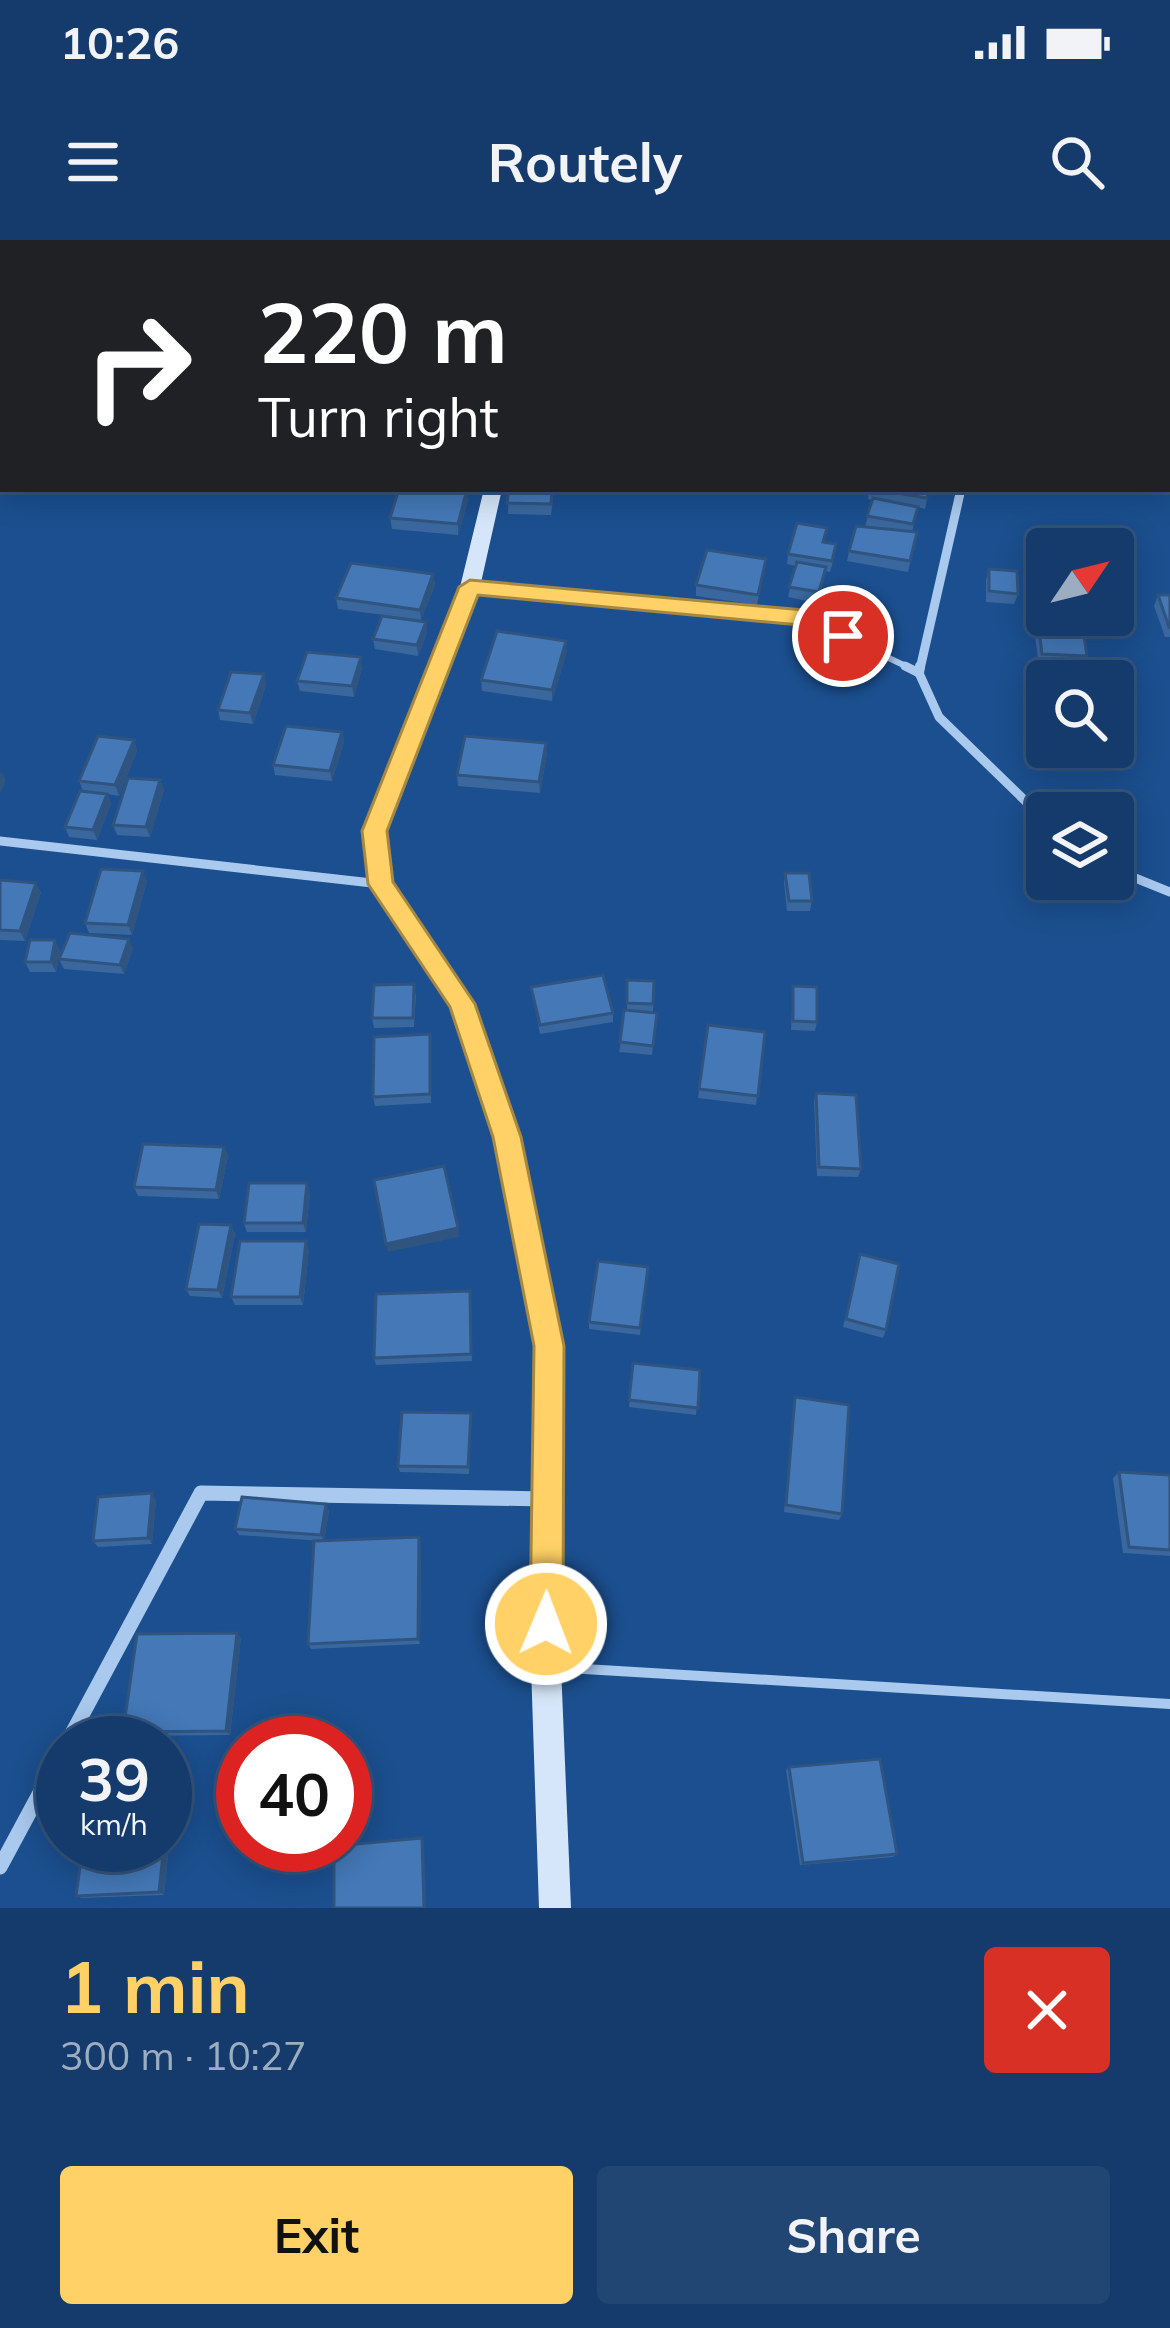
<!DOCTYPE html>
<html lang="en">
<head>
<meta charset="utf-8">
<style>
  :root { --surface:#143b6b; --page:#214673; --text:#f1f3f6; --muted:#9dadc1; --line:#33557e; --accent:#ffd166 }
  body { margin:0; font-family:Mulish,sans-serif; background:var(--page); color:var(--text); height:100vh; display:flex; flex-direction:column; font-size:45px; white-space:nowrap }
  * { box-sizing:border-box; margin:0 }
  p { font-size:39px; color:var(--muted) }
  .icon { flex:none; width:66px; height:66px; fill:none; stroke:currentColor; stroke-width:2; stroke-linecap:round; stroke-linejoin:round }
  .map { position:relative; height:1668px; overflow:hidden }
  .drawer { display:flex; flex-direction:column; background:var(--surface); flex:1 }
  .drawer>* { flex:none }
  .guide { position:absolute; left:0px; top:0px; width:1170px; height:252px; box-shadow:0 6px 30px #0003,0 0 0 3px var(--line); background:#202124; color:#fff; overflow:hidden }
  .needle { width:78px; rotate:55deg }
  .controls { position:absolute; left:1026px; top:288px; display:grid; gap:24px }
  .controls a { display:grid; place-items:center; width:108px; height:108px; border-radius:12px; background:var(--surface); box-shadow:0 6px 30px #0003,0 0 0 3px var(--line); font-size:60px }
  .speed { position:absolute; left:36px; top:1476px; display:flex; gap:24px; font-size:60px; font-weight:700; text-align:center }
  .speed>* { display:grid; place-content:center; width:156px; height:156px; border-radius:50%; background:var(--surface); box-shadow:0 6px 30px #0003,0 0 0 3px var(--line); line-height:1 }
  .speed small { font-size:30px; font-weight:400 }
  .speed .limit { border:18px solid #d22; background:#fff; color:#111 }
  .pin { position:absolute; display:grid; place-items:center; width:102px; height:102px; color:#fff; margin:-51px; border:6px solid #fff; border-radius:50%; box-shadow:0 3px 12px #0007 }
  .me { position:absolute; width:132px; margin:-66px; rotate:1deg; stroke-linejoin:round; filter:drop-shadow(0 0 9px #0008) }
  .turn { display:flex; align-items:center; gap:42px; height:252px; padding:0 60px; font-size:54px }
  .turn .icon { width:156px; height:156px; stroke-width:2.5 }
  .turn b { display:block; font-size:84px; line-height:102px }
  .round { display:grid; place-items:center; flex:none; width:126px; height:126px; border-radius:12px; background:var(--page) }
  .head { display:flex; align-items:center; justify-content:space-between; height:204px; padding:0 60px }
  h1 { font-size:72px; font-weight:700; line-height:90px; color:var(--accent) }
  .button { display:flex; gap:24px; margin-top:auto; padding:24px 60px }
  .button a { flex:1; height:138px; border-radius:12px; background:var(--accent); color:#111; font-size:48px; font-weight:700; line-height:138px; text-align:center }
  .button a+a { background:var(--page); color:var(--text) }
  .status { display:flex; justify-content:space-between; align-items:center; height:84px; padding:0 60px; background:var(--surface); direction:ltr }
  .status svg { height:33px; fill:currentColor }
  header { display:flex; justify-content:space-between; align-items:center; height:156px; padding:0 60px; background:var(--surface); font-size:54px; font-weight:700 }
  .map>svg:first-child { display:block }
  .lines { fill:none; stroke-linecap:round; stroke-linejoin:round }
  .lane-far2 { stroke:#a9c9ee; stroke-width:6 }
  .lane-far1 { stroke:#a9c9ee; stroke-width:9 }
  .lane { stroke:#a9c9ee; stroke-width:10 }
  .street-far2 { stroke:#a9c9ee; stroke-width:9 }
  .street-far1 { stroke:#a9c9ee; stroke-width:10 }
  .street { stroke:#a9c9ee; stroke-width:15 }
  .secondary { fill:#d6e6fa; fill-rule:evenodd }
  .wall { fill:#3a679d }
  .shaded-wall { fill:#305480 }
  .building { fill:#4478b7; stroke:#305480; stroke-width:3 }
  .route { fill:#ffd166; stroke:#a68842; stroke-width:3 }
</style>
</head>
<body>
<div class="status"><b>10:26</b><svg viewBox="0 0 49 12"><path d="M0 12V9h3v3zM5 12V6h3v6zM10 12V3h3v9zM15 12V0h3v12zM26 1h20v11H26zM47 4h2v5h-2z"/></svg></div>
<header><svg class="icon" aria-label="menu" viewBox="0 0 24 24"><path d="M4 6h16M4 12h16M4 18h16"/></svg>Routely<svg class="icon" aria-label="search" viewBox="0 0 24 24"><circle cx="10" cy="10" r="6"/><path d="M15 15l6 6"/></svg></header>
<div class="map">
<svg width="1170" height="1668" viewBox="0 0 1170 1668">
  <rect width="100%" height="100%" fill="#1b4f8f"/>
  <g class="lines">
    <path class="lane-far2" d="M 0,46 L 3,42
      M 471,347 L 804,378 L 912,429"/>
    <path class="lane-far1" d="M 905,426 L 919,433 L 939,477 L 1047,582
      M 0,601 L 381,644
      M 1113,629 L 1170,652"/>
    <path class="lane" d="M 551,1427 L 1170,1464"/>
    <path class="street-far2" d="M 920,429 L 961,249"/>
    <path class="street-far1" d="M 919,433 L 920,426"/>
    <path class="street" d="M 67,1503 L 201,1253 L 546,1259
      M 0,1627 L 63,1510"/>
    <path class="secondary" d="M 478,0 L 494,0 L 496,3 L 480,3 Z
      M 484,249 L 502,249 L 480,347 L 386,591 L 392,642 L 474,763 L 519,897 L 562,1105 L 561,1426 L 571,1668 L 539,1668 L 531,1426 L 536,1105 L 495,897 L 451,766 L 370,644 L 364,591 L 460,347 Z"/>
  </g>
  <path class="wall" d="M 507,0 L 544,0 L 544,3 L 507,3 Z
    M 795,0 L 833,0 L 832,3 L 795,3 Z
    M 509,249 L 554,249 L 551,275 L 508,274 Z
    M 869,249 L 929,249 L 925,269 L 918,267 L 912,292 L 917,292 L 908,332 L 847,321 L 849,311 L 865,287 L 872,260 L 868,259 Z
    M 468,260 L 458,295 L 392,289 L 390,278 Z
    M 824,302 L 835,315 L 830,332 L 826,331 L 817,363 L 788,357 L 795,326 L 787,324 L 788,314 Z
    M 766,319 L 757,365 L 696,356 L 696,345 Z
    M 989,329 L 1018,354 L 1014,364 L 986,362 L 986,340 Z
    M 433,334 L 435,345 L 421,380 L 338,369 L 336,358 Z
    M 1158,355 L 1170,355 L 1170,397 L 1165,397 L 1154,366 Z
    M 1036,366 L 1087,416 L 1083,427 L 1039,425 L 1032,376 Z
    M 427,392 L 418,416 L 375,409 L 373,399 Z
    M 567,411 L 552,461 L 482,451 L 481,440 Z
    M 362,428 L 354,457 L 300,451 L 297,441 Z
    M 264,434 L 266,445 L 253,484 L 220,480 L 218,470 Z
    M 342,492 L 344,502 L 332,541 L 275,535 L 273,525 Z
    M 134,500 L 137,511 L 119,556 L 107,554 L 111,564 L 97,600 L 69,597 L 65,587 L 83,551 L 79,541 Z
    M 547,513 L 540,553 L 458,546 L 457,535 Z
    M 160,540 L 164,550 L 150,597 L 117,595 L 113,585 Z
    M 785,633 L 812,661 L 810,671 L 787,671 L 784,643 Z
    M 0,640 L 41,652 L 25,701 L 0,700 Z
    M 147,641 L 132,695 L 89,693 L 85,683 Z
    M 133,708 L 124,734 L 64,729 L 59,719 Z
    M 60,710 L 56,732 L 30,732 L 25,722 Z
    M 627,740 L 654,741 L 653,773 L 657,773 L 652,815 L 619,812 L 627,770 Z
    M 793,746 L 817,782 L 815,791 L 791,790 Z
    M 531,747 L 613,773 L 613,782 L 540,794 Z
    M 416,754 L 414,787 L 374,788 L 372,778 Z
    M 708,785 L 765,792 L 756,865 L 698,858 Z
    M 430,794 L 431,863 L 375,866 L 373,857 Z
    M 816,853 L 861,929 L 858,937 L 817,936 L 814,862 Z
    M 224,907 L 228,916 L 219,959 L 138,956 L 134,947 Z
    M 310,952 L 306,992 L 247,992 L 244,983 Z
    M 231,985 L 235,994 L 222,1058 L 190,1056 L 186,1049 Z
    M 309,1010 L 303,1065 L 235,1065 L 231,1057 Z
    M 860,1014 L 886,1090 L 883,1098 L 843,1087 Z
    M 648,1027 L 640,1095 L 589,1089 L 589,1082 Z
    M 470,1051 L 472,1121 L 376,1125 L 374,1118 Z
    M 633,1123 L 700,1130 L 696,1175 L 629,1167 Z
    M 795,1157 L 842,1274 L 839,1280 L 784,1272 Z
    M 471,1173 L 469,1234 L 400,1232 L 398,1226 Z
    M 1119,1232 L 1170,1235 L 1170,1316 L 1123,1313 L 1113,1238 Z
    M 156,1260 L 152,1304 L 98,1307 L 93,1301 Z
    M 329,1270 L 324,1301 L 421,1303 L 420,1404 L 311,1409 L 308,1404 L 321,1301 L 239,1295 L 235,1289 Z
    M 241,1398 L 230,1495 L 128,1496 L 123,1492 Z
    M 789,1527 L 897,1614 L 893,1617 L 800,1625 L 786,1530 Z
    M 173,1566 L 164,1655 L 82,1658 L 76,1656 Z"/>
  <path class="shaded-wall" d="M 467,249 L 468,260 L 458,295 L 458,284 Z
    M 433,334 L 435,345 L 421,380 L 420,370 Z
    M 426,382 L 427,392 L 418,416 L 417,405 Z
    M 566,401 L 567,411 L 552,461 L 552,450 Z
    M 361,417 L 362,428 L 354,457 L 352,446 Z
    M 264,434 L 266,445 L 253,484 L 250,473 Z
    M 342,492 L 344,502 L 332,541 L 330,531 Z
    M 134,500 L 137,511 L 119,556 L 115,545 Z
    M 546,503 L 547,513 L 540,553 L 539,542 Z
    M 1,531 L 6,541 L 0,554 L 0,534 Z
    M 160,540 L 164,550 L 150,597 L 146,587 Z
    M 107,554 L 111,564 L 97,600 L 93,590 Z
    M 143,631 L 147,641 L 132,695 L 128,685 Z
    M 36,643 L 41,652 L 25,701 L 20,691 Z
    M 129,699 L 133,708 L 124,734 L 120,725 Z
    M 55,700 L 60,710 L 56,732 L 51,722 Z
    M 224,907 L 228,916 L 219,959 L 216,950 Z
    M 307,943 L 310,952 L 306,992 L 303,983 Z
    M 231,985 L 235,994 L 222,1058 L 218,1050 Z
    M 458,988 L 459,997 L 388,1012 L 386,1004 Z
    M 306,1001 L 309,1010 L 303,1065 L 300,1057 Z
    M 152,1253 L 156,1260 L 152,1304 L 148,1298 Z
    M 326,1264 L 329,1270 L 324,1301 L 321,1295 Z
    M 419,1297 L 421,1303 L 420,1404 L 418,1399 Z
    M 237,1393 L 241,1398 L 230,1495 L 226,1491 Z
    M 168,1563 L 173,1566 L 164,1655 L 159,1652 Z
    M 422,1598 L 424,1601 L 426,1668 L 424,1668 Z"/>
  <path class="building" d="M 47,0 L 75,0 L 72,3 L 45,3 Z
    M 926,0 L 968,0 L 969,3 L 927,3 Z
    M 0,167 L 3,167 L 3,190 L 0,189 Z
    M 399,249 L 467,249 L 458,284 L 390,278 Z
    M 509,249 L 552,249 L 551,264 L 507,263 Z
    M 873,249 L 929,249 L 927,258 Z
    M 873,258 L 918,267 L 913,284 L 867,276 Z
    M 797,283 L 827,288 L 823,302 L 836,304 L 832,321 L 788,314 Z
    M 856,286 L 917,292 L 910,321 L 849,311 Z
    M 707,310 L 766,319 L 758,355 L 696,345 Z
    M 797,322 L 826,327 L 819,352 L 789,347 Z
    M 351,323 L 433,334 L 420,370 L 336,358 Z
    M 989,329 L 1017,331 L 1018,354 L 989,351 Z
    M 1158,355 L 1170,355 L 1170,386 L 1169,387 Z
    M 1036,366 L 1047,366 L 1047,375 L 1081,375 L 1087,416 L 1042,414 Z
    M 382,376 L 426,382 L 417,405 L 373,399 Z
    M 497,391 L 566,401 L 552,450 L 481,440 Z
    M 307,412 L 361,417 L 352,446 L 297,441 Z
    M 231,432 L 264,434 L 250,473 L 218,470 Z
    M 286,486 L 342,492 L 330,531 L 273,525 Z
    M 98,496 L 134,500 L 115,545 L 79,541 Z
    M 465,496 L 546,503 L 539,542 L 457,535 Z
    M 128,538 L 160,540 L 146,587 L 113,585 Z
    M 80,551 L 107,554 L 93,590 L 65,587 Z
    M 101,629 L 143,631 L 128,685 L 85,683 Z
    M 785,633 L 809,633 L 812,661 L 789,661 Z
    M 0,640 L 36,643 L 20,691 L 0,690 Z
    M 70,693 L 129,699 L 120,725 L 59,719 Z
    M 30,700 L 55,700 L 51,722 L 25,722 Z
    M 603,735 L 613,773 L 540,785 L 531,747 Z
    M 627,740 L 654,741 L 653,764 L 627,763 Z
    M 414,744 L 413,778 L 372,778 L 374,745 Z
    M 793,746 L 817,747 L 817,782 L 793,781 Z
    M 624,770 L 657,773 L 653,806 L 620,802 Z
    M 708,785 L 765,792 L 758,856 L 699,849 Z
    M 430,794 L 430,854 L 373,857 L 374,797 Z
    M 816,853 L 856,855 L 861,929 L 819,927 Z
    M 143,904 L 224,907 L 216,950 L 134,947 Z
    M 444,926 L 458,988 L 386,1004 L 374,940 Z
    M 249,943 L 307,943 L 303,983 L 244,983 Z
    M 199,984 L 231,985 L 218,1050 L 186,1049 Z
    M 240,1001 L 306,1001 L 300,1057 L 231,1057 Z
    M 860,1014 L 899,1024 L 886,1090 L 846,1079 Z
    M 598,1021 L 648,1027 L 640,1088 L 589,1082 Z
    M 470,1051 L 471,1114 L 374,1118 L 376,1054 Z
    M 633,1123 L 700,1130 L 698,1168 L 629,1160 Z
    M 795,1157 L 849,1165 L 842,1274 L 786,1265 Z
    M 402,1172 L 471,1173 L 468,1227 L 398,1226 Z
    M 1119,1232 L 1170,1235 L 1170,1310 L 1129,1307 Z
    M 152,1253 L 148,1298 L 93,1301 L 98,1257 Z
    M 242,1257 L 326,1264 L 321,1295 L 235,1289 Z
    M 419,1297 L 418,1399 L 308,1404 L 314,1301 Z
    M 237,1393 L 226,1491 L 123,1492 L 137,1394 Z
    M 880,1519 L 897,1614 L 803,1623 L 789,1527 Z
    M 165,1563 L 168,1563 L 165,1595 Z
    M 422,1598 L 424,1668 L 334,1668 L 334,1606 Z
    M 83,1605 L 164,1605 L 159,1652 L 76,1656 Z"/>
  <path class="route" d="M 470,340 L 804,370 L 854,396 L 843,404 L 800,385 L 478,355 L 387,591 L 393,642 L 475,764 L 521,897 L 564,1106 L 563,1384 L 558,1396 L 546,1401 L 534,1396 L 530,1384 L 534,1106 L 493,897 L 450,767 L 368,644 L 362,591 L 459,347 Z"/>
</svg>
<div class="controls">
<a><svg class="needle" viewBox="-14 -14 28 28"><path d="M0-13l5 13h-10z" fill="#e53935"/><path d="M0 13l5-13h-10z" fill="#9dadc1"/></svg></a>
<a><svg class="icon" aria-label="search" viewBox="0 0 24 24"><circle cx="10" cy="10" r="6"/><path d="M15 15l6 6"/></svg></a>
<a><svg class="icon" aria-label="layers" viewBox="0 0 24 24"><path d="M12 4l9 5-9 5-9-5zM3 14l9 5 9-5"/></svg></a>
</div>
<div class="speed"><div>39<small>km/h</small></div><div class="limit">40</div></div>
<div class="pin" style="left:843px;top:396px;background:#d93025"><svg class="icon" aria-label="arrive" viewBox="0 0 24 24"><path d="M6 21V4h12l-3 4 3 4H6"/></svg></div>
<svg class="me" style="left:546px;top:1384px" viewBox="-20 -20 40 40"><circle r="17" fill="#ffd166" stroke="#fff" stroke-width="3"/><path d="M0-11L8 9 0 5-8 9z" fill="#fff"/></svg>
<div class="guide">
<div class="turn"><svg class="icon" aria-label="right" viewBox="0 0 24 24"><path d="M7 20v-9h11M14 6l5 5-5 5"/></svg><div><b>220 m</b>Turn right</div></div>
</div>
</div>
<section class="drawer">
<div class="head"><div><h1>1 min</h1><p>300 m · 10:27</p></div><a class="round" style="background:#d93025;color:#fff"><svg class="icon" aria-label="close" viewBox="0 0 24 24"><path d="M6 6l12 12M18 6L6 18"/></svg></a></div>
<div class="button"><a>Exit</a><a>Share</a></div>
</section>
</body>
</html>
